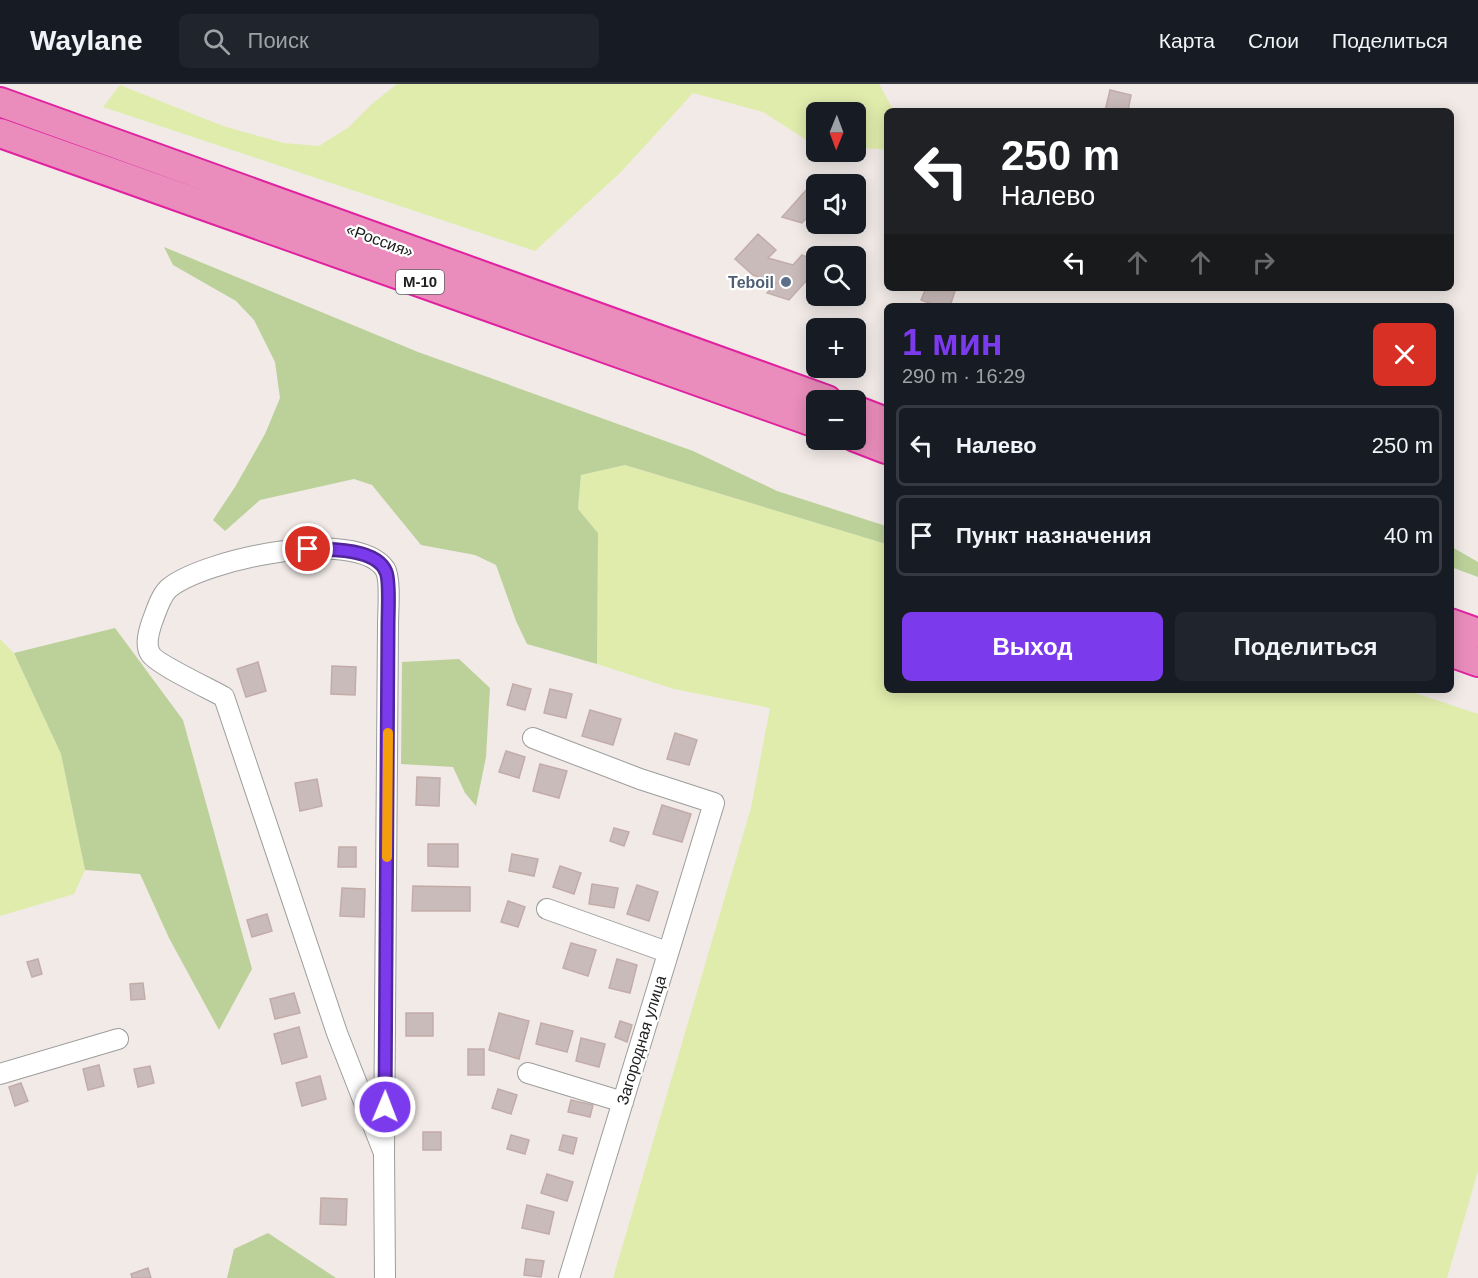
<!DOCTYPE html>
<html lang="ru">
<head>
<meta charset="utf-8">
<style>
  :root { --surface:#171b24; --page:#20242c; --text:#f1f3f6; --muted:#9ea1a6; --line:#363941; --accent:#7c3aed }
  body { margin:0; font-family:Arial,sans-serif; background:var(--page); color:var(--text); height:100vh; display:flex; flex-direction:column; font-size:22px; white-space:nowrap }
  * { box-sizing:border-box; margin:0 }
  p { font-size:20px; color:var(--muted) }
  .icon { flex:none; width:33px; height:33px; fill:none; stroke:currentColor; stroke-width:2; stroke-linecap:round; stroke-linejoin:round }
  .map { position:relative; flex:1; overflow:hidden }
  .panel { position:absolute; left:884px; top:219px; width:570px; height:390px; display:flex; flex-direction:column; background:var(--surface); border-radius:9px; box-shadow:0 3px 15px #0003 }
  .panel>* { flex:none }
  .hud { position:absolute; left:884px; top:24px; width:570px; height:183px; border-radius:9px; box-shadow:0 3px 15px #0003; background:#202124; color:#fff; overflow:hidden }
  .needle { width:39px; rotate:181deg }
  .fabs { position:absolute; left:806px; top:18px; display:grid; gap:12px }
  .fabs a { display:grid; place-items:center; width:60px; height:60px; border-radius:9px; background:var(--surface); box-shadow:0 3px 15px #0003; font-size:30px }
  .pin { position:absolute; display:grid; place-items:center; width:51px; height:51px; color:#fff; margin:-26px; border:3px solid #fff; border-radius:50%; box-shadow:0 2px 6px #0007 }
  .me { position:absolute; width:66px; margin:-33px; rotate:1deg; stroke-linejoin:round; filter:drop-shadow(0 0 4px #0008) }
  .turn { display:flex; align-items:center; gap:21px; height:126px; padding:0 18px; font-size:27px }
  .turn .icon { width:78px; height:78px; stroke-width:2.5 }
  .turn b { display:block; font-size:42px; line-height:51px }
  .lanes { display:flex; align-items:center; height:57px; padding:0 18px; background:#0003; justify-content:center; gap:30px; direction:ltr }
  .lanes .off { opacity:.35 }
  .round { display:grid; place-items:center; flex:none; width:63px; height:63px; border-radius:9px; background:var(--page) }
  .head { display:flex; align-items:center; justify-content:space-between; height:102px; padding:0 18px }
  h1 { font-size:36px; font-weight:700; line-height:45px; color:var(--accent) }
  .primary-button { display:flex; gap:12px; margin-top:auto; padding:12px 18px }
  .primary-button a { flex:1; height:69px; border-radius:9px; background:var(--accent); color:#fff; font-size:24px; font-weight:700; line-height:69px; text-align:center }
  .primary-button a+a { background:var(--page); color:var(--text) }
  ul { padding:0; list-style:none }
  li { display:flex; align-items:center; gap:18px; height:81px; margin:0 12px 9px; padding:0 6px; border:3px solid var(--line); border-radius:9px }
  li div { flex:1 }
  li b { display:block; font-size:22px }
  li em { font-style:normal }
  header { display:flex; align-items:center; gap:36px; box-sizing:border-box; height:84px; padding:0 30px; background:var(--surface); border-bottom:2px solid var(--line) }
  header strong { font-size:28px }
  nav { display:flex; gap:33px; margin-inline-start:auto; font-size:21px }
  .search { width:420px; height:54px; background:var(--page); display:flex; align-items:center; gap:15px; box-sizing:border-box; padding:0 21px; border-radius:9px; color:var(--muted); font-size:22px }
  .map>svg:first-child { display:block }
  .grass { fill:#e0ecac }
  .forest { fill:#bcd19a }
  .building { fill:#c9bbba; stroke:#c3aca8; stroke-width:1.5 }
  .lines { fill:none; stroke-linecap:round; stroke-linejoin:round }
  .minor-casing { stroke:#9d9d9d; stroke-width:22 }
  .highway-casing { stroke:#e122a0; stroke-width:32 }
  .minor { stroke:#fff; stroke-width:20 }
  .highway { stroke:#ea8dbc; stroke-width:28 }
  .route-casing { stroke:#51269a; stroke-width:15 }
  .route { stroke:#7c3aed; stroke-width:10 }
  .slow { stroke:#f59e0b; stroke-width:10 }
  .service-dot { fill:#5c6f8a; stroke:#fff; stroke-width:2 }
  .labels { text-anchor:middle; stroke-width:4.5; stroke-linejoin:round; paint-order:stroke }
  .shield { fill:#fff; stroke:#636363; stroke-width:1.5 }
  .shield-label { font-size:15px; font-weight:bold; fill:#202020 }
  .street-label { font-size:16px; fill:#202020; stroke:#fff }
  .service-label { font-size:16px; font-weight:bold; fill:#4e5e75; stroke:#fff; text-anchor:end }
</style>
</head>
<body>
<header>
<strong>Waylane</strong>
<div class="search"><svg class="icon" aria-label="search" viewBox="0 0 24 24"><circle cx="10" cy="10" r="6"/><path d="M15 15l6 6"/></svg>Поиск</div>
<nav><a>Карта</a><a>Слои</a><a>Поделиться</a></nav>
</header>
<div class="map">
<svg width="1478" height="1194" viewBox="0 0 1478 1194">
  <rect width="100%" height="100%" fill="#f1eae7"/>
  <path class="grass" d="M 397,0 L 879,0 L 894,27 L 886,27 L 886,66 L 855,63 L 855,28 L 816,28 L 816,60 L 811,59 L 763,28 L 693,9 L 621,88 L 535,167 L 103,23 L 120,1 L 223,42 L 284,59 L 319,62 L 349,43 L 373,19 Z
    M 625,381 L 886,460 L 886,606 L 1406,606 L 1478,630 L 1478,1087 L 1447,1194 L 613,1194 L 751,724 L 770,624 L 674,605 L 597,580 L 598,449 L 578,425 L 581,391 Z
    M 0,555 L 14,569 L 61,670 L 85,786 L 74,810 L 0,832 Z"/>
  <path class="forest" d="M 164,163 L 418,268 L 693,367 L 777,407 L 886,442 L 886,460 L 625,381 L 581,391 L 578,425 L 598,449 L 597,580 L 527,560 L 516,537 L 496,481 L 475,471 L 421,461 L 372,401 L 354,395 L 260,416 L 225,447 L 213,436 L 235,403 L 265,350 L 280,314 L 275,278 L 254,236 L 236,217 L 173,181 Z
    M 1450,462 L 1478,478 L 1478,493 L 1451,483 Z
    M 115,544 L 183,636 L 252,885 L 219,946 L 169,854 L 140,790 L 85,786 L 61,670 L 14,569 Z
    M 459,575 L 490,604 L 486,673 L 476,722 L 465,709 L 453,683 L 401,680 L 402,578 Z
    M 268,1149 L 336,1194 L 227,1194 L 234,1165 Z"/>
  <path class="building" d="M 1110,6 L 1131,11 L 1128,27 L 1105,27 Z
    M 807,105 L 816,108 L 816,124 L 802,139 L 782,133 Z
    M 758,150 L 776,166 L 768,174 L 793,181 L 802,171 L 816,177 L 816,186 L 789,216 L 767,209 L 776,199 L 753,191 L 735,175 Z
    M 926,204 L 956,204 L 950,222 L 938,222 L 921,216 Z
    M 258,578 L 266,607 L 246,613 L 237,585 Z
    M 332,582 L 356,583 L 355,611 L 331,610 Z
    M 513,600 L 531,605 L 525,626 L 507,621 Z
    M 550,605 L 572,610 L 566,634 L 544,629 Z
    M 590,626 L 621,635 L 613,661 L 582,652 Z
    M 675,649 L 697,656 L 689,681 L 667,675 Z
    M 506,667 L 525,673 L 519,694 L 499,688 Z
    M 540,680 L 567,687 L 559,714 L 533,707 Z
    M 417,693 L 440,694 L 439,722 L 416,721 Z
    M 317,695 L 322,722 L 300,727 L 295,699 Z
    M 662,721 L 691,730 L 682,758 L 653,750 Z
    M 614,744 L 629,748 L 624,762 L 610,757 Z
    M 428,760 L 458,760 L 458,783 L 428,782 Z
    M 339,763 L 356,763 L 356,783 L 338,783 Z
    M 512,770 L 538,775 L 534,792 L 509,787 Z
    M 560,782 L 581,789 L 574,810 L 553,803 Z
    M 592,800 L 618,804 L 614,824 L 589,820 Z
    M 637,801 L 658,808 L 649,837 L 627,830 Z
    M 413,802 L 470,803 L 470,827 L 412,827 Z
    M 342,804 L 365,805 L 364,833 L 340,832 Z
    M 508,817 L 525,823 L 518,843 L 501,838 Z
    M 267,830 L 272,847 L 252,853 L 247,836 Z
    M 571,859 L 596,866 L 588,892 L 563,884 Z
    M 38,875 L 42,890 L 32,893 L 27,878 Z
    M 617,875 L 637,881 L 630,909 L 609,904 Z
    M 143,899 L 145,915 L 131,916 L 130,900 Z
    M 294,909 L 300,929 L 275,935 L 270,915 Z
    M 406,929 L 433,929 L 433,952 L 406,952 Z
    M 499,929 L 529,937 L 519,975 L 489,966 Z
    M 620,937 L 632,941 L 627,958 L 615,953 Z
    M 541,939 L 573,947 L 567,968 L 536,960 Z
    M 299,943 L 307,973 L 282,980 L 274,950 Z
    M 581,954 L 605,960 L 599,983 L 576,977 Z
    M 468,965 L 484,965 L 484,991 L 468,991 Z
    M 99,981 L 104,1002 L 88,1006 L 83,985 Z
    M 150,982 L 154,999 L 138,1003 L 134,985 Z
    M 320,992 L 326,1015 L 302,1022 L 296,999 Z
    M 21,999 L 28,1017 L 15,1022 L 9,1003 Z
    M 498,1005 L 517,1011 L 511,1030 L 492,1024 Z
    M 571,1016 L 593,1021 L 590,1033 L 568,1028 Z
    M 423,1048 L 441,1048 L 441,1066 L 423,1066 Z
    M 511,1051 L 529,1056 L 525,1070 L 507,1065 Z
    M 563,1051 L 577,1054 L 573,1070 L 559,1066 Z
    M 547,1090 L 573,1098 L 567,1117 L 541,1109 Z
    M 321,1114 L 347,1115 L 346,1141 L 320,1140 Z
    M 527,1121 L 554,1128 L 549,1150 L 522,1144 Z
    M 526,1175 L 544,1177 L 541,1193 L 524,1191 Z
    M 148,1184 L 151,1194 L 132,1194 L 131,1190 Z"/>
  <g class="lines">
    <g class="minor-casing">
      <path id="minor" d="M 533,654 L 640,695 L 714,719 L 569,1194
        M 547,825 L 667,868
        M 528,989 L 623,1018
        M 0,990 L 118,955
        M 384,1069 L 388,540 C 388,527 391,495 385,485 C 356,442 201,476 168,505 C 160,513 156,528 152,538 C 149,547 145,560 150,569 C 154,579 212,606 224,613 L 337,949 L 384,1069 L 385,1194"/>
    </g>
    <g class="highway-casing">
      <path id="highway" d="M 0,18 L 827,316
        M 0,49 L 816,339
        M 855,326 L 886,338
        M 855,353 L 886,365
        M 1450,539 L 1478,549
        M 1450,568 L 1478,578"/>
    </g>
    <use href="#minor" class="minor"/>
    <use href="#highway" class="highway"/>
  </g>
  <g class="lines">
    <g class="route-casing">
      <path id="route" d="M 308,465 C 329,465 377,464 386,488 C 390,497 388,528 388,540 L 385,1023"/>
    </g>
    <use href="#route" class="route"/>
    <path class="slow" d="M 387,773 L 388,649"/>
  </g>
  <circle class="service-dot" cx="786" cy="198" r="6"/>
  <g class="labels">
    <rect class="shield" x="396" y="186" width="48" height="24" rx="4.5"/>
    <g class="shield-label">
      <text x="420" y="203">М-10</text>
    </g>
    <g class="street-label">
      <text transform="translate(380 156) rotate(20)" y="6">«Россия»</text>
      <text transform="translate(641 956) rotate(-73)" y="6">Загородная улица</text>
    </g>
    <g class="service-label">
      <text x="774" y="204">Teboil</text>
    </g>
  </g>
</svg>
<div class="fabs">
<a><svg class="needle" viewBox="-14 -14 28 28"><path d="M0-13l5 13h-10z" fill="#e53935"/><path d="M0 13l5-13h-10z" fill="#9ea1a6"/></svg></a>
<a><svg class="icon" aria-label="sound" viewBox="0 0 24 24"><path d="M4 9h4l5-4v14l-5-4H4zM17 9q2 3 0 6"/></svg></a>
<a><svg class="icon" aria-label="search" viewBox="0 0 24 24"><circle cx="10" cy="10" r="6"/><path d="M15 15l6 6"/></svg></a>
<a>+</a>
<a>−</a>
</div>
<div class="pin" style="left:308px;top:465px;background:#d93025"><svg class="icon" aria-label="arrive" viewBox="0 0 24 24"><path d="M6 21V4h12l-3 4 3 4H6"/></svg></div>
<svg class="me" style="left:385px;top:1023px" viewBox="-20 -20 40 40"><circle r="17" fill="#7c3aed" stroke="#fff" stroke-width="3"/><path d="M0-11L8 9 0 5-8 9z" fill="#fff"/></svg>
<div class="hud">
<div class="turn"><svg class="icon" aria-label="left" viewBox="0 0 24 24"><path d="M17 20v-9H6M10 6l-5 5 5 5"/></svg><div><b>250 m</b>Налево</div></div>
<div class="lanes"><svg class="icon" aria-label="left" viewBox="0 0 24 24"><path d="M17 20v-9H6M10 6l-5 5 5 5"/></svg><svg class="icon off" aria-label="ahead" viewBox="0 0 24 24"><path d="M12 20V5M6 11l6-6 6 6"/></svg><svg class="icon off" aria-label="ahead" viewBox="0 0 24 24"><path d="M12 20V5M6 11l6-6 6 6"/></svg><svg class="icon off" aria-label="right" viewBox="0 0 24 24"><path d="M7 20v-9h11M14 6l5 5-5 5"/></svg></div>
</div>
<section class="panel">
<div class="head"><div><h1>1 мин</h1><p>290 m · 16:29</p></div><a class="round" style="background:#d93025;color:#fff"><svg class="icon" aria-label="close" viewBox="0 0 24 24"><path d="M6 6l12 12M18 6L6 18"/></svg></a></div>
<ul>
<li><svg class="icon" aria-label="left" viewBox="0 0 24 24"><path d="M17 20v-9H6M10 6l-5 5 5 5"/></svg><div><b>Налево</b></div><em>250 m</em></li>
<li><svg class="icon" aria-label="arrive" viewBox="0 0 24 24"><path d="M6 21V4h12l-3 4 3 4H6"/></svg><div><b>Пункт назначения</b></div><em>40 m</em></li>
</ul>
<div class="primary-button"><a>Выход</a><a>Поделиться</a></div>
</section>
</div>
</body>
</html>
